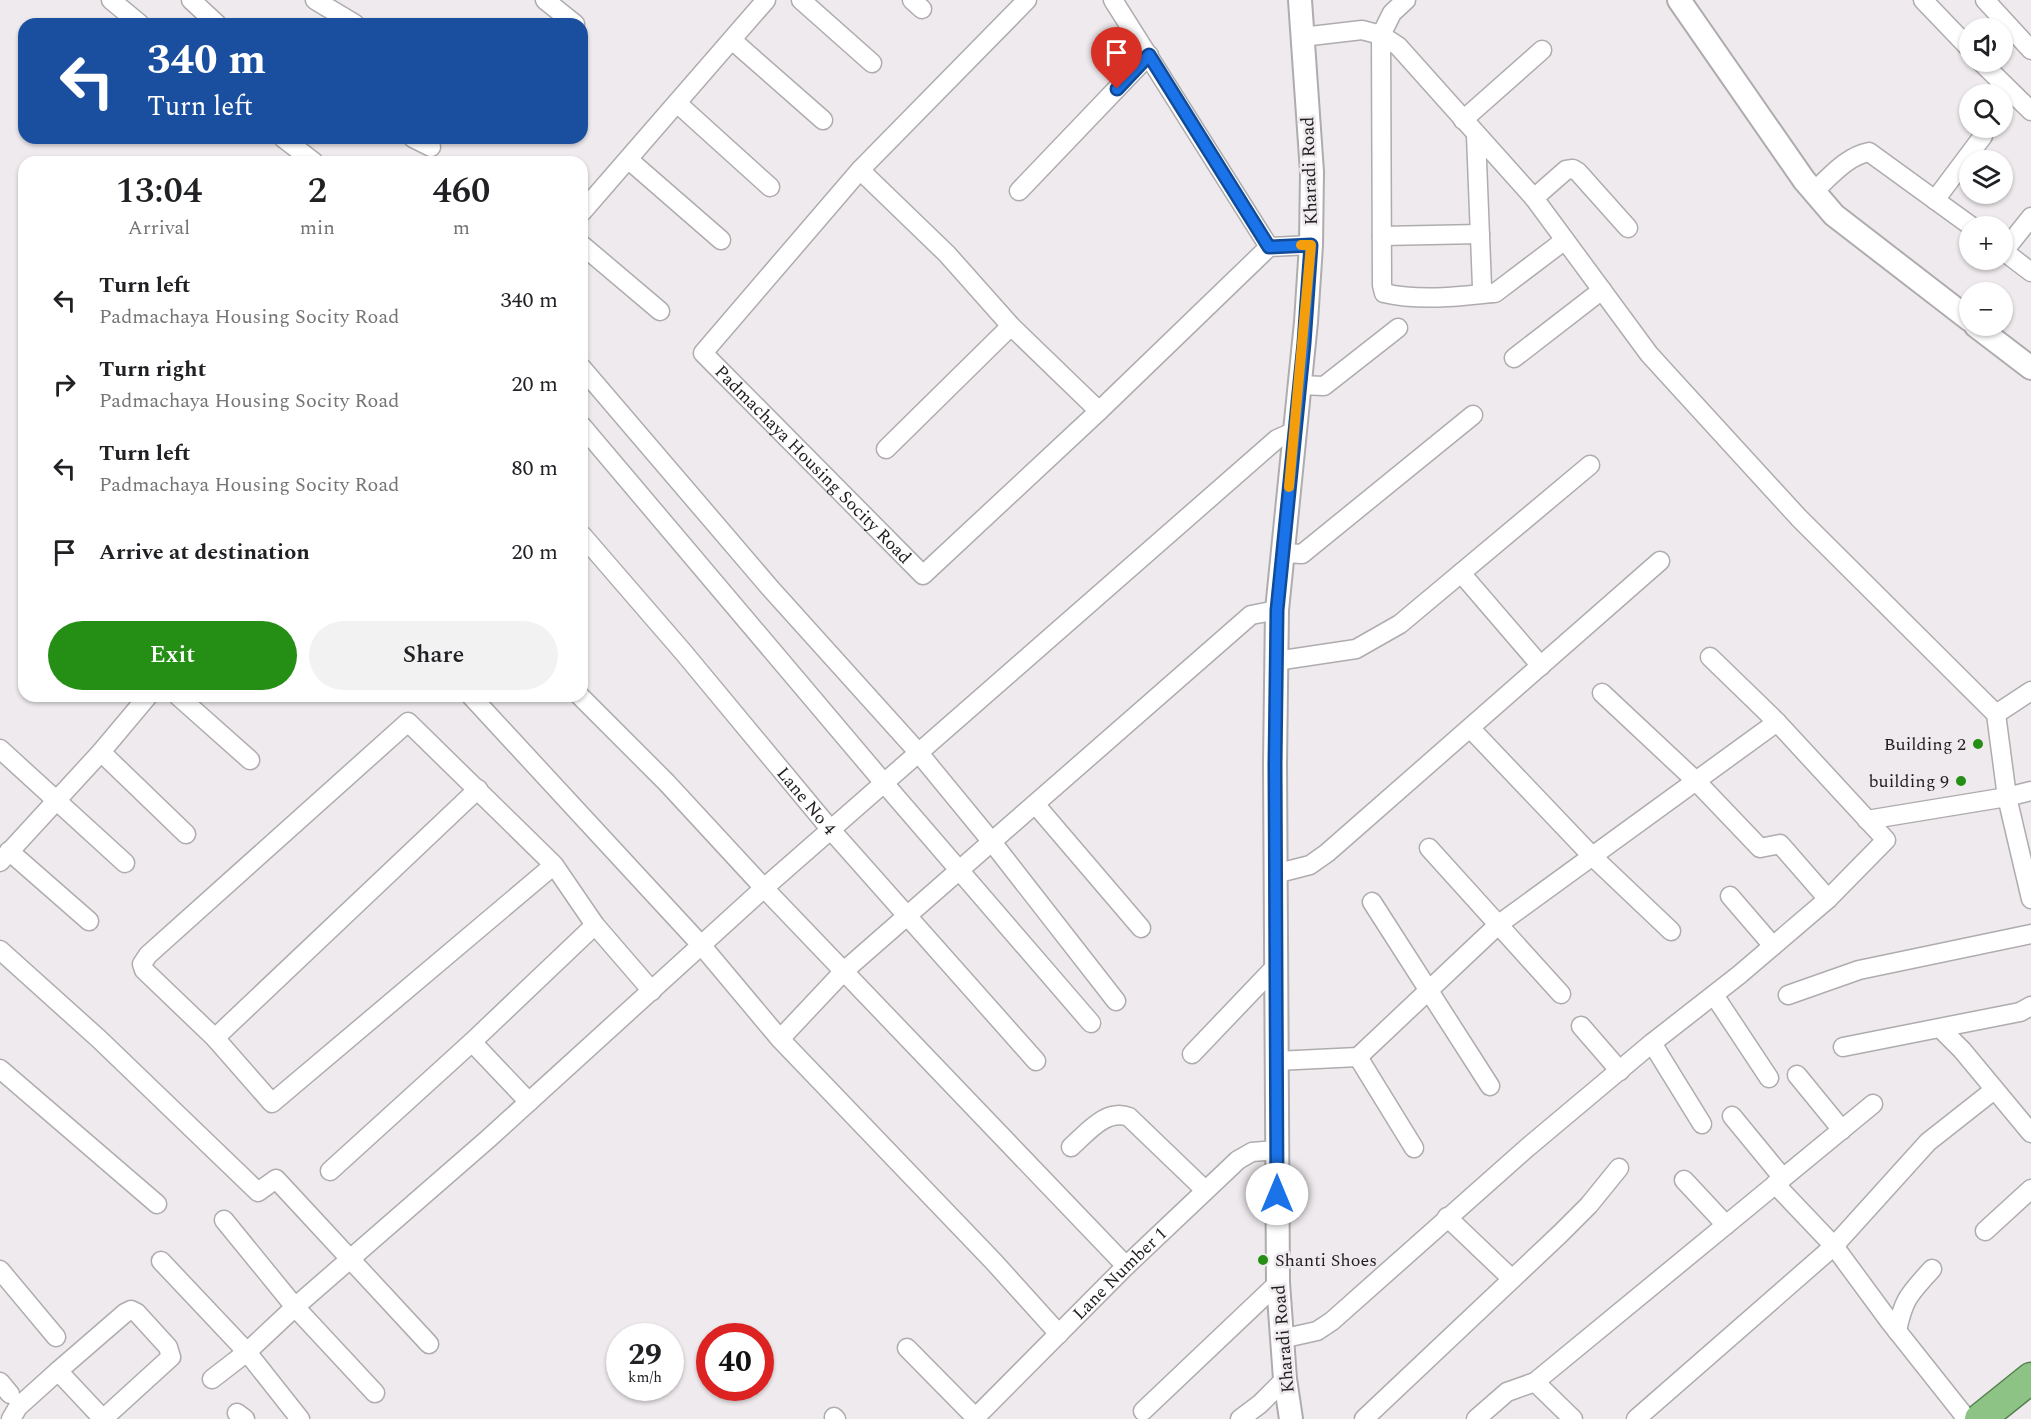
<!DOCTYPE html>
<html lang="en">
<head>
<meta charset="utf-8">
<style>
  :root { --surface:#fff; --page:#f2f2f2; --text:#202124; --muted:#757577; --accent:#248f14 }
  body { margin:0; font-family:Spectral,serif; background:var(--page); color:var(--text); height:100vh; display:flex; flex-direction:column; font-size:22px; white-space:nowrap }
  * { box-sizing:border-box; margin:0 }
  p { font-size:20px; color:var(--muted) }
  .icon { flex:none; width:33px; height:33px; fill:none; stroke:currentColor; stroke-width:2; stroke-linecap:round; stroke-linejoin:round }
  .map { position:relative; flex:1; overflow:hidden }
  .details { position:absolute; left:18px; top:156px; width:570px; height:546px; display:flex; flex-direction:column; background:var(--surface); border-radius:18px; box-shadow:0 2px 4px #0004 }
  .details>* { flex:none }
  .hud { position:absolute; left:18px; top:18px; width:570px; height:126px; border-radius:18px; box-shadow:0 2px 4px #0004; background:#1a4fa0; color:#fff; overflow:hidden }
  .controls { position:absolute; left:1959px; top:18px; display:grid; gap:12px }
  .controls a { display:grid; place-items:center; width:54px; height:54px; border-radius:50%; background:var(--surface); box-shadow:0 2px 4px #0004; font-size:30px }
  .speed { position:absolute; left:606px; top:1323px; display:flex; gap:12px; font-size:30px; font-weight:700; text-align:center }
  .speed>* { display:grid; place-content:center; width:78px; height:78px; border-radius:50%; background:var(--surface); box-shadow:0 2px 4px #0004; line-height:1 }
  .speed small { font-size:15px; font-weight:400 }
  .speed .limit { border:9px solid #d22; background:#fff; color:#111 }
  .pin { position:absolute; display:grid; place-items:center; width:51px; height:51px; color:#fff; margin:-62px -26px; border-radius:50% 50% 50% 0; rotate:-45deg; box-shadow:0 0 6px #0007 }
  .pin .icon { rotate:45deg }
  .me { position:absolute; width:66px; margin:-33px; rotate:0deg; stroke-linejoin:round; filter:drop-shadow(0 0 4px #0008) }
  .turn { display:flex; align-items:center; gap:21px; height:126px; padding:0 30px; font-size:27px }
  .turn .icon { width:78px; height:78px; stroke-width:2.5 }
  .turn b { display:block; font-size:42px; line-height:51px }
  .eta { display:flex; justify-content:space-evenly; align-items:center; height:102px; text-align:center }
  .eta b { font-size:36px; font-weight:600; line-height:42px }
  .action { display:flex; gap:12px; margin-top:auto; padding:12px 30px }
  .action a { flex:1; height:69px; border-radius:36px; background:var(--accent); color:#fff; font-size:24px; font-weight:600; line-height:69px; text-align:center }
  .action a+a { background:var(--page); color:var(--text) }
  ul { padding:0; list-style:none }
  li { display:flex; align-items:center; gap:18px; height:84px; padding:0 30px }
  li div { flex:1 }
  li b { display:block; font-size:22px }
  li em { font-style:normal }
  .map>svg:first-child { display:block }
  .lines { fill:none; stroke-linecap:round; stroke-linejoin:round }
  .minor-casing { stroke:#afacae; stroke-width:21 }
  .tertiary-casing { stroke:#afacae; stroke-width:26 }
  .trunk-casing { stroke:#55804e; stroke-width:33 }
  .minor { stroke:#fff; stroke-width:18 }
  .tertiary { stroke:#fff; stroke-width:22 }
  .trunk { stroke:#8ec386; stroke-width:30 }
  .route-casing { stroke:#114b97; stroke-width:15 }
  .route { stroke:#1a73e8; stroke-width:10 }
  .slow { stroke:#f59e0b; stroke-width:10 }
  .poi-dot { fill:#248f14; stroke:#eeeaed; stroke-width:2 }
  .labels { text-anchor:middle; stroke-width:5; stroke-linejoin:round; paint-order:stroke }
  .street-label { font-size:18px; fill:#201e1f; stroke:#eeeaed }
  .poi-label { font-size:18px; fill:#201e1f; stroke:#eeeaed; text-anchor:end }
</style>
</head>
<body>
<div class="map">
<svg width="2031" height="1419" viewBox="0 0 2031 1419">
  <rect width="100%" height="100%" fill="#eeeaed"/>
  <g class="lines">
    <g class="minor-casing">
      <g id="minor">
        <path d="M 111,0 L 140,24"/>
        <path d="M 191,0 L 217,24"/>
        <path d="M 315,0 L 355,24"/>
        <path d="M 545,0 L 575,24"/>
        <path d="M 801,0 L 872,63"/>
        <path d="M 912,0 L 922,9"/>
        <path id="s1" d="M 1027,0 L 860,170 L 703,353 L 923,575 L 1099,411 L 1269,247 L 1311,245"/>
        <path d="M 1113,0 L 1269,247"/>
        <path d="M 1406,0 L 1392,13 L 1381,35 L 1382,285 L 1384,293 C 1418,301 1456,297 1491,293"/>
        <path d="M 1923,0 L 1970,49"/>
        <path d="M 1985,0 L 2031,50"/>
        <path d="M 1302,37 L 1362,30 L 1381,35 L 1398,46 L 1534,198 L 1649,354 L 1680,388 L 1799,518 L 1996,714 L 2007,797 L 2031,899"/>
        <path d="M 732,40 L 823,120"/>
        <path d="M 1981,62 L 2031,111"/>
        <path d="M 677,103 L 770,187"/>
        <path d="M 1463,120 L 1542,50"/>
        <path d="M 1476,135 L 1482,287 L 1488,293 L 1495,293 L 1565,240"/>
        <path d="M 283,138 L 314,162"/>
        <path d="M 413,138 L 431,147"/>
        <path d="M 629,160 L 721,240"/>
        <path d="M 860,170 L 947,254 L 1011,326 L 1099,411"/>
        <path d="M 1019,191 L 1149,55"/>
        <path d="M 1814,191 C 1830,177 1847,156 1869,152 L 1971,226"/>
        <path d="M 1534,198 L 1566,170 L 1573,169 L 1578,172 L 1628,228"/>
        <path d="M 1935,200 L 1983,136"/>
        <path d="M 582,212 L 766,0"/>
        <path d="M 1382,236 L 1480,234"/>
        <path d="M 582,245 L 660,311"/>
        <path d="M 2002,250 L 2031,272"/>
        <path d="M 2004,251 L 2031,217"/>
        <path d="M 1514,358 L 1602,290"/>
        <path d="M 582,368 L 771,589 L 918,752 L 992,842 L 1116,1001"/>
        <path d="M 1299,385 L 1324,386 L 1398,328"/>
        <path d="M 582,426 L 884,783 L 1091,1023"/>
        <path d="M 886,449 L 1011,326"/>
        <path id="s2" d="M 582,535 L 684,653 L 831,830 L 1036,1061"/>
        <path d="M 1283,553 L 1302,554 L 1473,415"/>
        <path d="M 1461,573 L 1541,666"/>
        <path d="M 1276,661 L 1356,649 L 1400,624 L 1590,465"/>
        <path d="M 1602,693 L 1696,781 L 1760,848 L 1780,844 L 1828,899"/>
        <path d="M 178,696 L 250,760"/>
        <path d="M 471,696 L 702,946 L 780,1039 L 994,1262 L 1059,1334"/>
        <path d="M 580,696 L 667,783 L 764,888 L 1126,1266"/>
        <path d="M 1996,714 L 2031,691"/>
        <path d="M 1471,729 L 1592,856 L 1671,931"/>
        <path d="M 0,749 L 125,863"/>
        <path d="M 101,752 L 186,834"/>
        <path d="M 1035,804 L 1141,928"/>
        <path d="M 1867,820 L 2007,797 L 2031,791"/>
        <path d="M 1429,848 L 1561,994"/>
        <path d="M 9,851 L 89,921"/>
        <path d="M 0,862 L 101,752 L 148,696"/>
        <path d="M 554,865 L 272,1103 L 215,1038 L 144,970 L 142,964 L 148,955 L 408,722 L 554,865 L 595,925 L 652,991"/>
        <path d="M 1275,874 L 1310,865 L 1327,853 L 1660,561"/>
        <path d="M 1730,896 L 1773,946"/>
        <path d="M 1372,902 L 1490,1086"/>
        <path d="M 0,950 L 99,1039 L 258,1192 L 276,1179 L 429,1344"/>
        <path d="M 1714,995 L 1769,1078"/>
        <path d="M 1788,995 L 1859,970 L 2031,934"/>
        <path d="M 1581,1026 L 1620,1071"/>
        <path d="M 1941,1029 L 1962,1050 L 2031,1133"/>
        <path d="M 215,1038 L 478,789"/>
        <path d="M 780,1039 L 844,971 L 1251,615 L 1277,610"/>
        <path d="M 472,1042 L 529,1102"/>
        <path d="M 1652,1043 L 1702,1124"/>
        <path d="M 1843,1047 L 2020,1012 L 2031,1006"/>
        <path d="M 1192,1054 L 1276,966"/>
        <path d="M 1358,1057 L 1414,1148"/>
        <path d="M 1276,1061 L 1358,1057 L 1499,924 L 1777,722"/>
        <path d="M 0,1069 L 157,1204"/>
        <path d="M 1797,1075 L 1842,1130"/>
        <path d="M 1732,1116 L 1783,1178"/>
        <path d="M 1071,1147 C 1087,1133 1106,1108 1129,1117 L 1205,1190"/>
        <path d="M 330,1171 L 472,1042 L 595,925"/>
        <path d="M 1684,1180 L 1726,1225"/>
        <path d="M 1775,1184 L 1834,1246 L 1890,1322 L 1967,1419"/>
        <path d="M 1447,1217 L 1512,1279"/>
        <path d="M 224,1220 L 295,1307 L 375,1393"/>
        <path d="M 1985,1231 L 2031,1189"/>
        <path d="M 161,1261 L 247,1352 L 300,1419"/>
        <path d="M 0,1270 L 56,1337"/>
        <path d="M 1897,1331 C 1904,1297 1910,1294 1932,1269"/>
        <path d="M 1281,1339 L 1317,1331 L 1332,1321 L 1528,1147 L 1652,1043 L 1739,975 L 1828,899 L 1886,840 L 1777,722 L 1710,657"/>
        <path d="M 907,1348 L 977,1419"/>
        <path d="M 58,1371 L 125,1313 L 131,1310 L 137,1313 L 168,1347 L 171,1357 L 103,1419"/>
        <path d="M 212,1379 L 247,1352 L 295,1307 L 488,1139 L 764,888 L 1277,439 L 1295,431"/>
        <path d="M 0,1382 L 10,1394"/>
        <path d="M 1535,1382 L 1573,1419"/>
        <path d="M 1143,1411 L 1278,1283"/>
        <path d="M 237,1413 L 245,1419"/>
        <path d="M 834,1417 L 836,1419"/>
        <path d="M 11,1419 L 18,1407 L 58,1371 L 103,1419"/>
        <path id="s3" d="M 974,1419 L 1126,1266 L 1238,1160 L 1252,1152 L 1277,1150"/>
        <path d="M 1240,1419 L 1260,1404 L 1285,1379"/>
        <path d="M 1364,1419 L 1560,1234 L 1589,1205 L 1619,1168"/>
        <path d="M 1476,1419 L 1507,1392 L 1535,1382 L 1873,1104"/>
        <path d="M 1636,1419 L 1834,1246 L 1928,1142 L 1994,1090"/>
      </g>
    </g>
    <g class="tertiary-casing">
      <path id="tertiary" d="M 1679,0 L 1804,180 L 1834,215 L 1970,320
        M 1976,326 L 2031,368
        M 1291,1419 L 1285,1379 L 1278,1283 L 1275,764 L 1277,610 L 1306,322 L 1311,245 L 1312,172 L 1300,0"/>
    </g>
    <g class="trunk-casing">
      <path id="trunk" d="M 1980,1419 L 2031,1378"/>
    </g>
    <use href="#minor" class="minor"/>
    <use href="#tertiary" class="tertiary"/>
    <use href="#trunk" class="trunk"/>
  </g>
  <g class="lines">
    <g class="route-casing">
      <path id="route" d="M 1117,89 L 1149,55 L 1269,247 L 1311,245 L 1304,343 L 1277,610 L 1275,764 L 1277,1194"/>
    </g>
    <use href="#route" class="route"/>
    <path class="slow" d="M 1289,487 L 1311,245 L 1301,245"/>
  </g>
  <g class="poi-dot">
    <circle cx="1978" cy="744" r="6"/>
    <circle cx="1961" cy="781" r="6"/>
    <circle cx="1263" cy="1260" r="6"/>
  </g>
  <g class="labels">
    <g class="street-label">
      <text transform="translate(1309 171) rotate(-92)" y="6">Kharadi Road</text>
      <text dy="6" stroke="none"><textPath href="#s1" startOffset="636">Padmachaya Housing Socity Road</textPath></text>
      <text dy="6" stroke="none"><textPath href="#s2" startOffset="348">Lane No 4</textPath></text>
      <text dy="6" stroke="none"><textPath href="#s3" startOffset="206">Lane Number 1</textPath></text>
      <text transform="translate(1283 1339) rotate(-95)" y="6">Kharadi Road</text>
    </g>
    <g class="poi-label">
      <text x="1966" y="750">Building 2</text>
      <text x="1949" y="787">building 9</text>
      <text x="1275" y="1266" text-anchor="start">Shanti Shoes</text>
    </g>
  </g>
</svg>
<div class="controls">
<a><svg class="icon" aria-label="sound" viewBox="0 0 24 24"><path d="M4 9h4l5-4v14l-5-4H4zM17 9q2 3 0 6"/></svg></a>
<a><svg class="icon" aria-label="search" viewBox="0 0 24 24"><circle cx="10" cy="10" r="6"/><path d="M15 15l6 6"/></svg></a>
<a><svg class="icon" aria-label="layers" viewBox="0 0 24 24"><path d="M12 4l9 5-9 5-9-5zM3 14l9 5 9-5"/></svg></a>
<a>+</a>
<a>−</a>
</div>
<div class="speed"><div>29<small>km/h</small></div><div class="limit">40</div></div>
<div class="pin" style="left:1117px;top:89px;background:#d93025"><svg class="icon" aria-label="arrive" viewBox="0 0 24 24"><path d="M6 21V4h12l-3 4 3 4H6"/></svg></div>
<svg class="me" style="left:1277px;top:1194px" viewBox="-20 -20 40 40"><circle r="19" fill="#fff"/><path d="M0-13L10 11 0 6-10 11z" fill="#1a73e8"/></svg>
<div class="hud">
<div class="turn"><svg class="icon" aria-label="left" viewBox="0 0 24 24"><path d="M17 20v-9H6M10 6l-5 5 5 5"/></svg><div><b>340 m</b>Turn left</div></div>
</div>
<section class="details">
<div class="eta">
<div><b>13:04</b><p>Arrival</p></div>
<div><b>2</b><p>min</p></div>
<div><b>460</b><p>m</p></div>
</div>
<ul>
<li><svg class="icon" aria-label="left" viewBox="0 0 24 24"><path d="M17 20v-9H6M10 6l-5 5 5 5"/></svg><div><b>Turn left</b><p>Padmachaya Housing Socity Road</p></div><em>340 m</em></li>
<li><svg class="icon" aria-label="right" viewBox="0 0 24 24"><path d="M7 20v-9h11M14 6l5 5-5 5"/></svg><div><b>Turn right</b><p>Padmachaya Housing Socity Road</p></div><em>20 m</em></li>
<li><svg class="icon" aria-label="left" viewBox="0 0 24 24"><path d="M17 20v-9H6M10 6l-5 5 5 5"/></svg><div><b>Turn left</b><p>Padmachaya Housing Socity Road</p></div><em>80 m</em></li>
<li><svg class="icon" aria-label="arrive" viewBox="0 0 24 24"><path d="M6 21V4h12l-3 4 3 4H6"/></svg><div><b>Arrive at destination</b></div><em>20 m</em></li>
</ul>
<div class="action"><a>Exit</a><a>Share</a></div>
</section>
</div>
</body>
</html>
